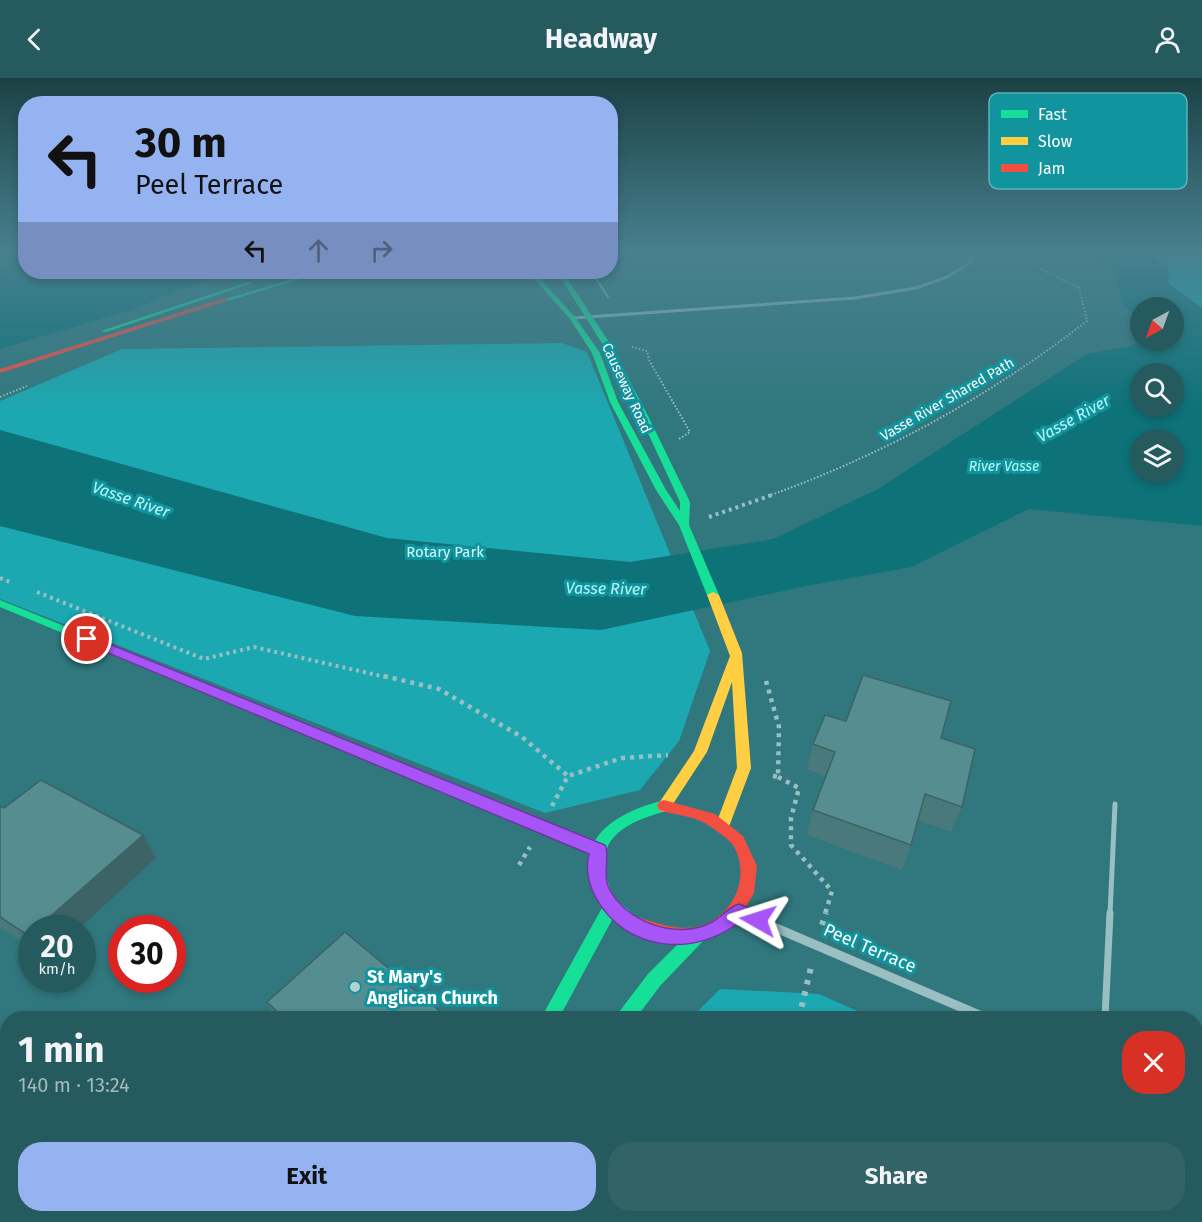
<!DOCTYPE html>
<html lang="en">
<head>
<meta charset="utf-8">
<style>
  :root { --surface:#255a5e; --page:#316367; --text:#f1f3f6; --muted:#a3b9bc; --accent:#95b2f1 }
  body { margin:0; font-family:"Fira Sans",sans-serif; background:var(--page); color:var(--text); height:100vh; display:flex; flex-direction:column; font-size:22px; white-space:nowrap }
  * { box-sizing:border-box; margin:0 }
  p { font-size:20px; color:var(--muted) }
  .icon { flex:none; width:33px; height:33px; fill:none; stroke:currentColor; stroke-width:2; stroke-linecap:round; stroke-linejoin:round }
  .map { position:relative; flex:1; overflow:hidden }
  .sheet { position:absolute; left:0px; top:933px; width:1203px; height:212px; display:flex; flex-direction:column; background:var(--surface); border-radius:24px 24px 0 0; box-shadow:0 3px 9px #0003 }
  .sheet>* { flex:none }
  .guide { position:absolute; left:18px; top:18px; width:600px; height:183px; border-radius:24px; box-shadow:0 3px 9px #0003; background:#95b2f1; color:#111; overflow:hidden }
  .needle { width:39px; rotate:221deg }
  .buttons { position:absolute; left:1130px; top:219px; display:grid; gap:12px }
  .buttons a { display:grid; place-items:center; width:54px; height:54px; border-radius:50%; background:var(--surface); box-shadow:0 3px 9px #0003; font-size:30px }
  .speed { position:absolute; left:18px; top:837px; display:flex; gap:12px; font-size:30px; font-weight:700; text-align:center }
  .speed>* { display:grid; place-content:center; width:78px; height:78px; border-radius:50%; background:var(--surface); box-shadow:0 3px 9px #0003; line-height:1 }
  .speed small { font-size:15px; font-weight:400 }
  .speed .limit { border:9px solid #d22; background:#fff; color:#111 }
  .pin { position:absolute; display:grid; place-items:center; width:51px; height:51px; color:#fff; margin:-26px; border:3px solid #fff; border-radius:50%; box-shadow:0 2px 6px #0007 }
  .me { position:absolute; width:66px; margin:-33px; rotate:276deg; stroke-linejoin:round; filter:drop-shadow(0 0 4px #0008) }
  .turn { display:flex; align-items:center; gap:21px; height:126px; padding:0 18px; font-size:27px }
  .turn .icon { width:78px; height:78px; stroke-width:2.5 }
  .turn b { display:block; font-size:42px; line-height:51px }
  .lanes { display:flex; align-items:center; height:57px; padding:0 18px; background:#0003; justify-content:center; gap:30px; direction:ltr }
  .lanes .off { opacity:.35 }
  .round { display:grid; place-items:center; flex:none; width:63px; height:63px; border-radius:24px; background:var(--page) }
  .overview { display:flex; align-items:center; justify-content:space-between; height:102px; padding:0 18px }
  h1 { font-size:36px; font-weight:700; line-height:45px }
  .cta { display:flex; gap:12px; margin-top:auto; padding:12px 18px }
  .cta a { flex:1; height:69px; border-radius:24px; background:var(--accent); color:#111; font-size:24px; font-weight:700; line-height:69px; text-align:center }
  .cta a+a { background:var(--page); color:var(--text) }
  header { display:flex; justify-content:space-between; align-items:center; height:78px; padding:0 18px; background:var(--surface); font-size:27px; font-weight:700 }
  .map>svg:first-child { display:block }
  .green { fill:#1ca8b0 }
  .water { fill:#0e7279; fill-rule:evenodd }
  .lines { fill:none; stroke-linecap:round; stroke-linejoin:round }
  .path-far3 { stroke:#99bfc2; stroke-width:2; stroke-dasharray:1.5 2; stroke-linecap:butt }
  .path-far2 { stroke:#99bfc2; stroke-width:4; stroke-dasharray:3 4; stroke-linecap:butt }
  .path-far1 { stroke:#99bfc2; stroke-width:4.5; stroke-dasharray:4 5; stroke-linecap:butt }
  .path { stroke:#99bfc2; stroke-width:6; stroke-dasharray:4.5 7; stroke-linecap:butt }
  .lane-far2 { stroke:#99bfc2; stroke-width:2 }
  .lane-far1 { stroke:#99bfc2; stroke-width:5 }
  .lane { stroke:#99bfc2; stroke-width:7 }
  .street-far2 { stroke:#99bfc2; stroke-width:3 }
  .street-far1 { stroke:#99bfc2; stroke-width:7 }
  .street { stroke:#99bfc2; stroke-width:9 }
  .fast { fill:#16e098; fill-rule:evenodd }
  .slow { fill:#ffcf43; fill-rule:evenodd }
  .jam { fill:#f24e42; fill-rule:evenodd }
  .wall { fill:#4a797c }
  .shaded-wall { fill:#3c6365 }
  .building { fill:#568d90; stroke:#3c6365; stroke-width:1.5 }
  .route { fill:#a855f7; stroke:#6d37a1; stroke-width:1.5 }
  .poi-dot { fill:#b7d0d2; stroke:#11949d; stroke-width:2 }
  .labels { text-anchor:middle; stroke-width:6; stroke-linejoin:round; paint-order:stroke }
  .far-street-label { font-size:14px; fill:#fff; stroke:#11949d }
  .far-water-label { font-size:14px; font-style:italic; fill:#b4f7fb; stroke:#11949d }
  .park-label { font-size:15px; fill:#d0fcfe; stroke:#11949d }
  .water-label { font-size:16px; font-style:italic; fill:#b4f7fb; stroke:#11949d }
  .near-street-label { font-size:18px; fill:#fff; stroke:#11949d }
  .near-poi-label { font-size:18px; font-weight:bold; fill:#fff; stroke:#11949d; text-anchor:start }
  .key { fill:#11949d; stroke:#58b4ba; stroke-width:1.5 }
  .key-label { font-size:16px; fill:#fff }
</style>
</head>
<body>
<header><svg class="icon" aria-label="back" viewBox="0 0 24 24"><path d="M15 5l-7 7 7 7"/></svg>Headway<svg class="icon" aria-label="person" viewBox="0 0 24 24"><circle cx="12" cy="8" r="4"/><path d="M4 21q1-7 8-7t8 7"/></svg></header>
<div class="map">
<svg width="1202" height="1144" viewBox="0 0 1202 1144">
  <rect width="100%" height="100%" fill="#31787e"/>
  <path class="green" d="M 1145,172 L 1202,172 L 1202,230 L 1168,206 L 1168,189 Z
    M 562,265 L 587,274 L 710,573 L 679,663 L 640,712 L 545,735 L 0,521 L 0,323 L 122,271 Z
    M 720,911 L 819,916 L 873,940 L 691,940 Z
    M 591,1137 L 1026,1137 L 1025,1144 L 588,1144 Z"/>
  <path class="water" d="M 0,172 L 25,172 L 26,194 L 228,194 L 128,233 L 0,271 Z
    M 1078,172 L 1145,172 L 1168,189 L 1169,206 L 1202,230 L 1202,448 L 1029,431 L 911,489 L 806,508 L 601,552 L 355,538 L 0,448 L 0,352 L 387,460 L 630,484 L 773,461 L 878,411 L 1087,276 L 1131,268 L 1141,263 L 1173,262 L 1173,230 L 1140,230 L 1140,242 L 1123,228 L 1114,193 L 1088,175 ZM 1140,296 L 1173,296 L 1173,328 L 1140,328 ZM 1140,362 L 1173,362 L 1173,394 L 1140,394 Z"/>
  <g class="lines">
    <path class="path-far3" d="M 341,196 L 350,194
      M 632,269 L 647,273 L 649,282 L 690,354 L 679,361
      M 0,319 L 27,308
      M 768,418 C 883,377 990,318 1087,243 L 1079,210 L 1039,190 L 1018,172"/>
    <path class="path-far2" d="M 709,439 L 772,417
      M 0,500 L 10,504
      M 37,514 L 204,581 L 254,569 L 390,600"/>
    <path class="path-far1" d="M 384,598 L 439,611 L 522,659 L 568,698
      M 766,603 L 779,649 L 778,699 L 770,697
      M 778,699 L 799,710 L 791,740 L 791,767 L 832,813 L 825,836
      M 552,728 L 568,698 L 622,680 L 668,677
      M 519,787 L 530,769"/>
    <path class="path" d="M 822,847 L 826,835
      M 799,940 L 811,889"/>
    <path class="lane-far2" d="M 592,194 L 608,219"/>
    <path class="lane-far1" d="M 1110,836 L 1115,726"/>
    <path class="lane" d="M 1105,940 L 1110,835
      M 1096,1137 L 1096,1144"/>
    <path class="street-far2" d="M 573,240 L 855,220 L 916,210 L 947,199 L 970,185 L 975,172"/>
    <path class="street-far1" d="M 739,834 L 745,836"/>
    <path class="street" d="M 741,835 L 986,940
      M 1196,1030 L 1202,1033"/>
    <path class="fast" d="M 317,194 L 325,194 L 227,223 L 222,222 Z
      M 528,194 L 534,194 L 575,239 L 600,275 L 618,324 L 666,412 L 680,433 L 680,424 L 641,340 L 603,267 L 557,194 L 563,194 L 611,267 L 649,340 L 690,424 L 689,447 L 719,517 L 717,519 L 709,519 L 707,517 L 679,447 L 656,412 L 610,324 L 592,275 L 570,241 Z
      M 248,204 L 253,205 L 106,254 L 101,253 Z
      M 0,522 L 500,725 L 502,729 L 500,733 L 495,735 L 490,733 L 0,529 Z
      M 664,722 L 669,724 L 671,728 L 669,732 C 640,741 599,752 605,792 C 607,801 609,810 614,818 C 621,828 634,834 639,844 L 637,849 L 631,851 L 613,840 L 559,940 L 541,940 L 603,828 C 566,766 608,737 664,722 Z
      M 698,850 L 704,852 L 706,857 L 704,862 L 660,908 L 636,940 L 616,940 L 619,934 L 648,896 L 692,852 Z
      M 429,1137 L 452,1137 L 449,1144 L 426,1144 Z"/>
    <path class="slow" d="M 713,514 L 719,517 L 742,575 L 751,690 L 730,746 L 728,750 L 723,752 L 718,750 L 716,746 L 737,690 L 732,604 L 707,674 L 669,732 L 664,734 L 659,732 L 657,728 L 694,673 L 730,578 L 707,517 Z"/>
    <path class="jam" d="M 225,220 L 227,221 L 227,223 L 0,295 L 0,291 Z
      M 664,722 L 715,736 L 743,758 L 757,788 L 754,815 L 737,844 L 705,861 L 671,865 L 625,849 L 623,844 L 625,839 L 631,837 C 654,844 679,855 703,847 C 735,835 751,797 733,767 C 728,760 715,752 708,747 C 695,738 674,737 659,732 L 657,728 L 659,724 Z
      M 495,723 L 604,768 L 607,772 L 604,776 L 599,778 L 490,733 L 488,729 L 490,725 Z
      M 512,1137 L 534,1137 L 531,1144 L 509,1144 Z"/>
  </g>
  <path class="wall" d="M 846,643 L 941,660 L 962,729 L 951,754 L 918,742 L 911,767 L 902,792 L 807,757 L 813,732 L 826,698 L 807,691 L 813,666 Z
    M 0,728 L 4,730 L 143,757 L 156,780 L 80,850 L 32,850 L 32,870 L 0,850 Z
    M 267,924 L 448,940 L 275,940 Z"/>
  <path class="shaded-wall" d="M 143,757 L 156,780 L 80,850 L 37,850 Z
    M 203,1137 L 220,1137 L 226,1144 L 198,1144 Z"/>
  <path class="building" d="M 863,597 L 951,623 L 941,660 L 975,671 L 962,729 L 925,716 L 911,767 L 813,732 L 835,674 L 813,666 L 825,637 L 846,643 Z
    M 41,702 L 143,757 L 37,850 L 32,850 L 32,856 L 29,858 L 0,839 L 0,728 L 4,730 Z
    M 345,854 L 448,940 L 284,940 L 267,924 Z
    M 8,1059 L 8,1137 L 203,1137 L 198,1144 L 0,1144 L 0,1067 Z"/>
  <linearGradient id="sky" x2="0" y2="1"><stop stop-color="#1b4245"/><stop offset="0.52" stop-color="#48808f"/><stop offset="1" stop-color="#48808f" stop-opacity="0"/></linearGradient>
  <rect width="1202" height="332" fill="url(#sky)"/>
  <path class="route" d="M 87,557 L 605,767 C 610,777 603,795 608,808 C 624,844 677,863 712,844 C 722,839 728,829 739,826 L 765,836 L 767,842 L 765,848 L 758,850 L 741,843 C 695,880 626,874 596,820 C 589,807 585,791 589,776 L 82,564 L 80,561 L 82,558 Z"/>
  <circle class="poi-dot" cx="355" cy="909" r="6"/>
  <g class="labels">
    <g class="far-street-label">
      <text transform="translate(627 310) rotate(65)" y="5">Causeway Road</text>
      <text transform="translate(947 321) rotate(-30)" y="5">Vasse River Shared Path</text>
    </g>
    <g class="far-water-label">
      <text x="1004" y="393">River Vasse</text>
    </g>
    <g class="park-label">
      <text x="445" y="479">Rotary Park</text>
    </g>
    <g class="water-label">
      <text transform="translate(1073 340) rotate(-29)" y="6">Vasse River</text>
      <text transform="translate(131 421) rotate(19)" y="6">Vasse River</text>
      <text transform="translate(606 510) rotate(1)" y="6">Vasse River</text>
    </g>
    <g class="near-street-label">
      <text transform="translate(870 870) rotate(23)" y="6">Peel Terrace</text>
    </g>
    <g class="near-poi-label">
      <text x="367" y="905">St Mary's<tspan x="367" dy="21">Anglican Church</tspan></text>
    </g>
  </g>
  <rect x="989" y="15" width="198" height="96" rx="9" class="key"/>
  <rect x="1001" y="32" width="27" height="8" fill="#16e098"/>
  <rect x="1001" y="59" width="27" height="8" fill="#ffcf43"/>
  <rect x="1001" y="86" width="27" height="8" fill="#f24e42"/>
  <g class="key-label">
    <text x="1038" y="42">Fast</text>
    <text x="1038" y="69">Slow</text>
    <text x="1038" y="96">Jam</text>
  </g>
</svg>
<div class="buttons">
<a><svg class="needle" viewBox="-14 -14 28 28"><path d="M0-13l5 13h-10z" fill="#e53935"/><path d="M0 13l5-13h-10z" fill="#a3b9bc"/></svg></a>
<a><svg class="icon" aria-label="search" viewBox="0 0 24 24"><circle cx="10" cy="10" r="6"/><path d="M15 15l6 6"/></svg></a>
<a><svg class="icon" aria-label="layers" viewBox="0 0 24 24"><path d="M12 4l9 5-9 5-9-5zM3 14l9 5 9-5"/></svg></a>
</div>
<div class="speed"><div>20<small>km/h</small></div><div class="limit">30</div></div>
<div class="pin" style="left:87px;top:561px;background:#d93025"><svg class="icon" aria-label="arrive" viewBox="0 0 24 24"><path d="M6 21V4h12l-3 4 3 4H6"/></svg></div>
<svg class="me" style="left:758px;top:842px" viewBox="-20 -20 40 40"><path d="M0-17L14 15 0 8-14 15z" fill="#a855f7" stroke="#fff" stroke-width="4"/></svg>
<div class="guide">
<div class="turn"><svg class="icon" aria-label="left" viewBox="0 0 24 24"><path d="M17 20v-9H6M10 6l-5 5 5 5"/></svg><div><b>30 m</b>Peel Terrace</div></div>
<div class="lanes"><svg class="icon" aria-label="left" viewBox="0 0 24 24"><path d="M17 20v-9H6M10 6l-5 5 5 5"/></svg><svg class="icon off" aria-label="ahead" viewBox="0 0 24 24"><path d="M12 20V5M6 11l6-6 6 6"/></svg><svg class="icon off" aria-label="right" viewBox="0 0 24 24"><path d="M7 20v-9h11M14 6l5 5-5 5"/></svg></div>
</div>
<section class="sheet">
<div class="overview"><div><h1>1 min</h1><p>140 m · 13:24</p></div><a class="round" style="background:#d93025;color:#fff"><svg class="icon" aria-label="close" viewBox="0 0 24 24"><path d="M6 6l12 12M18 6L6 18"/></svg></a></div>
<div class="cta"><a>Exit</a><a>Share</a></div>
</section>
</div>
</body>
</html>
